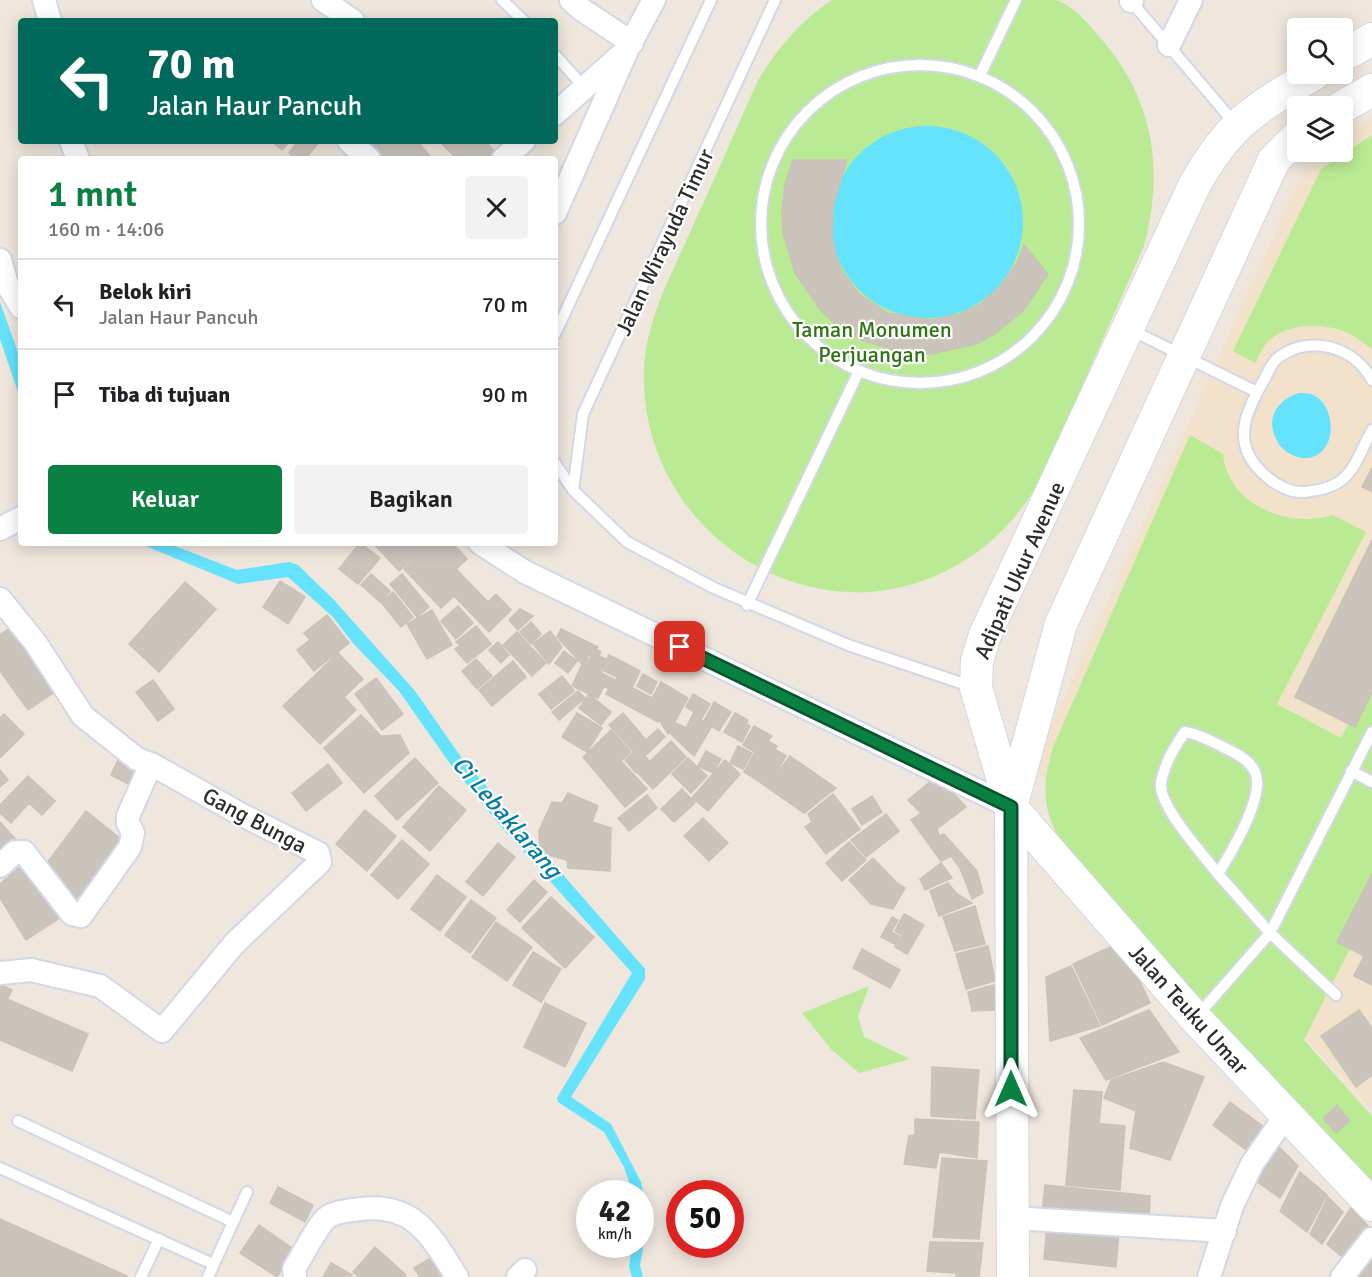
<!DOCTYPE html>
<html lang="id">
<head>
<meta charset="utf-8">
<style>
  :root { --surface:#fff; --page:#f2f2f2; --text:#202124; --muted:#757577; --line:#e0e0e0; --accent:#0b8043 }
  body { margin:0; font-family:Signika,sans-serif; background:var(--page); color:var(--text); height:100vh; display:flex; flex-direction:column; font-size:22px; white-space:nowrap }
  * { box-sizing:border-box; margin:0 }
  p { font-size:20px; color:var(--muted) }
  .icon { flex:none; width:33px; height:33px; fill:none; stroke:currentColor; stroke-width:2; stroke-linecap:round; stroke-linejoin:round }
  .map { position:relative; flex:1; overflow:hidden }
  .sheet { position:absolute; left:18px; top:156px; width:540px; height:390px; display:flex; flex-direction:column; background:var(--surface); border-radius:6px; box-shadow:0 3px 15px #0003 }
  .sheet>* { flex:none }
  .hud { position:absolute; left:18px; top:18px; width:540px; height:126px; border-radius:6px; box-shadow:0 3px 15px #0003; background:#00695c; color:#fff; overflow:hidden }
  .controls { position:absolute; left:1287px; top:18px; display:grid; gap:12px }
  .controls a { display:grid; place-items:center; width:66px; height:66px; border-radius:6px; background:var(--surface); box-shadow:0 3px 15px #0003; font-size:30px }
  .speed { position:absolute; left:576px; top:1180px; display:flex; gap:12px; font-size:30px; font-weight:700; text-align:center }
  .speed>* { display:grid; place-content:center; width:78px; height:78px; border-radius:50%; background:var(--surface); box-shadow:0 3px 15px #0003; line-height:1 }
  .speed small { font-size:15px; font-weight:400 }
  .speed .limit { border:9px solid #d22; background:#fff; color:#111 }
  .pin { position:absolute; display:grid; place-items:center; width:51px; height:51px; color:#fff; margin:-26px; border-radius:12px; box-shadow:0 3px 9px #0006 }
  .me { position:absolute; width:66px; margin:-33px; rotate:0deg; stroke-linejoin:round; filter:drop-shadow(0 0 4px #0008) }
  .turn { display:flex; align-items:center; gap:21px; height:126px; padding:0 30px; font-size:27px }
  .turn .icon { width:78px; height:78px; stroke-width:2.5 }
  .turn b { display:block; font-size:42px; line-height:51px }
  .round { display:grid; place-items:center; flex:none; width:63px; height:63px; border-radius:6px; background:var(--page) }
  .head { display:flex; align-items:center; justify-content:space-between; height:102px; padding:0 30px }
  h1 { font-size:36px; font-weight:600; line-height:45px; color:var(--accent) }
  .button { display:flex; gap:12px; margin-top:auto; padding:12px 30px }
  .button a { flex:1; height:69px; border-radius:6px; background:var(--accent); color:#fff; font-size:24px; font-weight:600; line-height:69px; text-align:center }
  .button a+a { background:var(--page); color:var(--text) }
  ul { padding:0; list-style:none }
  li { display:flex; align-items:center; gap:18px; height:90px; padding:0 30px; border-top:2px solid var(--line) }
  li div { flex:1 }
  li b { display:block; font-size:22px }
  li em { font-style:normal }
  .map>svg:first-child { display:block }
  .education { fill:#f2e2cb }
  .green { fill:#baeb94 }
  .water { fill:#65e2fc }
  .building { fill:#cac4bc; stroke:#cbc2b6; stroke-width:1.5 }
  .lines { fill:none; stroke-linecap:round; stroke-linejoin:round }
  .lane-casing { stroke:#d2d8e6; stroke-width:14 }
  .street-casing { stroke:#d2d8e6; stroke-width:26 }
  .secondary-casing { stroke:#d2d8e6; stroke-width:34 }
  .lane { stroke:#fff; stroke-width:10 }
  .street { stroke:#fff; stroke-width:22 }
  .secondary { stroke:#fff; stroke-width:32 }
  .route-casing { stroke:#07532c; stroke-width:15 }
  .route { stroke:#0b8043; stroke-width:10 }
  .labels { text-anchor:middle; stroke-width:4.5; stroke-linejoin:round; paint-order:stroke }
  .street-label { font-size:22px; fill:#2c2c2c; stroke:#fff }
  .park-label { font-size:22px; fill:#307312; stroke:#fff }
  .water-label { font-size:24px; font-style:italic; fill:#017ca4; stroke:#fff }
</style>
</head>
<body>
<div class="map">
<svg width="1372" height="1277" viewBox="0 0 1372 1277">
  <rect width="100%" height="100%" fill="#efe6dd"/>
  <path class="education" d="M 1372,117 L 1372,1110 L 1307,1040 L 1032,767 L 1309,158 L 1319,152 L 1342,152 L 1343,137 Z"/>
  <path class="green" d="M 832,0 C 885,0 938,0 991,0 C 1011,0 1036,0 1055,0 C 1070,3 1088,23 1097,34 C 1153,96 1165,166 1144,246 L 1042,477 C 1022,512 997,541 962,562 C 820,649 642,537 644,375 C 644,323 671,276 691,230 C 714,180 736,130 758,80 C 778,48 800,21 832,0 Z
    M 1372,135 L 1372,349 C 1364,344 1357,337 1348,333 C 1324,322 1286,322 1267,343 C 1262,348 1259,357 1255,363 L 1233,351 L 1321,169 Z
    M 1190,435 L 1223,454 C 1228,505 1288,529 1333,515 L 1366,532 L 1277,704 L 1341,738 L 1372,678 L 1372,905 L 1304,1040 L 1372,1116 L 1372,1184 L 1072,861 C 1046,818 1038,797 1053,747 Z
    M 869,986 L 858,1016 L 864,1037 L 910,1059 L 859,1073 L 831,1049 L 802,1013 Z"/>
  <path class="water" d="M831 222a96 96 0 1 1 192 0a96 96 0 1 1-192 0Z
    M 0,302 L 21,361 L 21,401 L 0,339 Z
    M 1299,393 C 1303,393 1309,393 1313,395 C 1332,403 1337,437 1322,451 C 1307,466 1283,455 1276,439 C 1265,417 1279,399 1299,393 Z
    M 138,543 L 167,543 L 237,570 L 289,562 L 298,565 L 334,600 L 415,691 L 461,757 L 645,969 L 645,979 L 571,1097 L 611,1124 L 641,1182 L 648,1220 L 640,1265 L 643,1277 L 632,1277 L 629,1267 L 632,1245 L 640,1245 L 640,1194 L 633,1194 L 624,1167 L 604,1132 L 558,1102 L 557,1098 L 632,973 L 499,824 L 451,765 L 399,691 L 352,642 L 333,617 L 288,577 L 238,584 Z"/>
  <path class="building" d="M 271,141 L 290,141 L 282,150 Z
    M 298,141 L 320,141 L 305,159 L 296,159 L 289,153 Z
    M 366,141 L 417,141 L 430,156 L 427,159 L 377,159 L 363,144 Z
    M 443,141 L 485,141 L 501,158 L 457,159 L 441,143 Z
    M 793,160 L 847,160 L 833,206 L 832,237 L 836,256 L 843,272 L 858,293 L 888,313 L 930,320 L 960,314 L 981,304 L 1003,283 L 1017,263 L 1024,245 L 1048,274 L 1023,311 L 993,335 L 976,344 L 931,354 L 907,354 L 861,340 L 840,328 L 822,312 L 795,273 L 783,233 L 782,210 L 785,184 Z
    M 1372,468 L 1372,492 L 1362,487 Z
    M 1372,540 L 1372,692 L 1355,727 L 1295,697 Z
    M 360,543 L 380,558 L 358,584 L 339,569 Z
    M 373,543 L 426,543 L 428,544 L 399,571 Z
    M 431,543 L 458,543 L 455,546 L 467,559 L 456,569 L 488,602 L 496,594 L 511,610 L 489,632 L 454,596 L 441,608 L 404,569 Z
    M 371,574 L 390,591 L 380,602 L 361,585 Z
    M 402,574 L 429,607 L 417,617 L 390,584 Z
    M 280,581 L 305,597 L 288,624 L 263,607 Z
    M 185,582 L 216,609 L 159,672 L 129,644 Z
    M 393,592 L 413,617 L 401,627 L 381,602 Z
    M 458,606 L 473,623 L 456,639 L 441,621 Z
    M 520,609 L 533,616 L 518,630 L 509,620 Z
    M 432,610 L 452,645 L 427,659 L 407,624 Z
    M 327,615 L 349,643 L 314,671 L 297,650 L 310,640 L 304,633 Z
    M 531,622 L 541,634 L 531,644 L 520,632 Z
    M 476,626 L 491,644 L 467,663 L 455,649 L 460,645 L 456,642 Z
    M 10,628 L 56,691 L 28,710 L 0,671 L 0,635 Z
    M 561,629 L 598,647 L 581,663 L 557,637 Z
    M 550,631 L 562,647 L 549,664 L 533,644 Z
    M 517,632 L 546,663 L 532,676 L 503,645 Z
    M 498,642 L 509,655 L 501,663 L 489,650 Z
    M 595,648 L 601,652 L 599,656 L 606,659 L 600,670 L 603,674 L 598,683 L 604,686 L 598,698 L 572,686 L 585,658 L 589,660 Z
    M 564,651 L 577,661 L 568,673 L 555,663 Z
    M 338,653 L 363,679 L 344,697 L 356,710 L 320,744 L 283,706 Z
    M 609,655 L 625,663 L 617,677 L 602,670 Z
    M 476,659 L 492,676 L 477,689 L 462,671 Z
    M 513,661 L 526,677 L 492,706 L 479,690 Z
    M 625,663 L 640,671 L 632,688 L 629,686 L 625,696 L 611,690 Z
    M 603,674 L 616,680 L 611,690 L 598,683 Z
    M 643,674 L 657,682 L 651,694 L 637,686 Z
    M 562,676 L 574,691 L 551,709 L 539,694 Z
    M 376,678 L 403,714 L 382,730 L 355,694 Z
    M 153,680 L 174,709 L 158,721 L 136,692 Z
    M 661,682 L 675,690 L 658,722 L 606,694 L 610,687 L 625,696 L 629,686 L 652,698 Z
    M 578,691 L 585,698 L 559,720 L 552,712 Z
    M 676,691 L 688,698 L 668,734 L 660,721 Z
    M 589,694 L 611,712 L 601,725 L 579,708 Z
    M 693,694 L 710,704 L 701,720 L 712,726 L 694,756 L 670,733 L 676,723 L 686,728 L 694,712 L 686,707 Z
    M 714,702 L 731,712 L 719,731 L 704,721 Z
    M 577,713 L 602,728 L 587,752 L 562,737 Z
    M 623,713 L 646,740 L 658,729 L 665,737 L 645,756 L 649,761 L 636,773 L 625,760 L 634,752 L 609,725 Z
    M 735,713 L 748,720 L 746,724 L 750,726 L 742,742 L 724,732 Z
    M 4,714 L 24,734 L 0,758 L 0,718 Z
    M 361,715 L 381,736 L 400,735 L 409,753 L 364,793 L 324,748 Z
    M 754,726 L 772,736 L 768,741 L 777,746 L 757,780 L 744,772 L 755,752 L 743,745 Z
    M 611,730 L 631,752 L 621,761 L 647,789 L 625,807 L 583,757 Z
    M 671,741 L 686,757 L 653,789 L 638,773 Z
    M 738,746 L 752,753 L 743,769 L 730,763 Z
    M 776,750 L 786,756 L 767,787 L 757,780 Z
    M 706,751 L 721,759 L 713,773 L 698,766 Z
    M 120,756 L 141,774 L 134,787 L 111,775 Z
    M 790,756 L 836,788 L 804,813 L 767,787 Z
    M 415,758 L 438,783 L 397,820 L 375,796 Z
    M 688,758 L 707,776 L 691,793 L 672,774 Z
    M 725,760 L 740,774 L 708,811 L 692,798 Z
    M 328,764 L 342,783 L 306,811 L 292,793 Z
    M 0,770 L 8,780 L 0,787 Z
    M 28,776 L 55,801 L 42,815 L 29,803 L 11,823 L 0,813 L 0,805 Z
    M 937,776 L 966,807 L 937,829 L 939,836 L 944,834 L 977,871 L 983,893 L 972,899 L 960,868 L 951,856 L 941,861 L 911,820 L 921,813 L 908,800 Z
    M 439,786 L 466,810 L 430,851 L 403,827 Z
    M 682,789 L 695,803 L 674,822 L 661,809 Z
    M 568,793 L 598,806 L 592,822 L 611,828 L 610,871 L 568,868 L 567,860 L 540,853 L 539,831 L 552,802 L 562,803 Z
    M 833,794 L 860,829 L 826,854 L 805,827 L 812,822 L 808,814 Z
    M 647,795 L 657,808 L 629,831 L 618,818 Z
    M 872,796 L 882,812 L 862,825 L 852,809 Z
    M 365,810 L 396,836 L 367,871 L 336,844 Z
    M 86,811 L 130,846 L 91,894 L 80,894 L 75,900 L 44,867 Z
    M 886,814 L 899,831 L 866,857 L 851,840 Z
    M 703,818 L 728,843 L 709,861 L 684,836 Z
    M 0,822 L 19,843 L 0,860 Z
    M 402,840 L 429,864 L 398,899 L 371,875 Z
    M 849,842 L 866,860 L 842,881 L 826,863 Z
    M 498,843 L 515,857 L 483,896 L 466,882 Z
    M 873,858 L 897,883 L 905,888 L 893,909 L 871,904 L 849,880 Z
    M 28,860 L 69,912 L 26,940 L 0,898 L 0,884 Z
    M 941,863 L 952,878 L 925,890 L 920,879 Z
    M 1372,874 L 1372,985 L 1354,976 L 1364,956 L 1337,942 Z
    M 437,875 L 466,897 L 440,931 L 411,909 Z
    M 534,880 L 547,892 L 520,922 L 507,910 Z
    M 948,883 L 957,894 L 972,903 L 939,916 L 930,891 Z
    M 551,897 L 594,937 L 565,968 L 522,928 Z
    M 471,900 L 496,918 L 470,953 L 445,935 Z
    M 975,906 L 985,944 L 955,951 L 943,917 Z
    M 904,914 L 924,925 L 907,954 L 895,947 L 902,935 L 895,931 Z
    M 892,917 L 898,920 L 891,932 L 899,936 L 895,944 L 881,937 Z
    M 496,922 L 532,947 L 507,981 L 472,957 Z
    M 1121,942 L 1150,1003 L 1102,1025 L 1073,964 Z
    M 988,946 L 995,981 L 966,989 L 956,954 Z
    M 862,949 L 900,970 L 890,988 L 853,968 Z
    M 533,952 L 561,969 L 541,1002 L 513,985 Z
    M 1071,966 L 1100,1026 L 1050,1041 L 1046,977 Z
    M 0,984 L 12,990 L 0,1014 Z
    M 994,985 L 996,1010 L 972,1011 L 968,992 Z
    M 7,999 L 88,1034 L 72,1071 L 0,1040 L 0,1014 Z
    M 545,1003 L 586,1023 L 565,1067 L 524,1047 Z
    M 1149,1010 L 1179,1052 L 1106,1080 L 1080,1038 Z
    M 1359,1010 L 1372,1028 L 1372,1075 L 1356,1087 L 1321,1036 Z
    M 1163,1062 L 1204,1077 L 1170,1160 L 1130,1148 L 1136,1111 L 1104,1098 L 1111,1080 Z
    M 932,1067 L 979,1070 L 975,1119 L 931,1116 Z
    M 1074,1090 L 1102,1092 L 1099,1123 L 1071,1121 Z
    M 1230,1102 L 1271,1132 L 1253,1155 L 1213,1125 Z
    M 1337,1105 L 1350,1121 L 1336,1133 L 1323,1118 Z
    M 915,1119 L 979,1122 L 977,1158 L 939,1152 L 936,1168 L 904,1164 L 909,1136 L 915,1135 Z
    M 1071,1121 L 1125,1126 L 1123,1153 L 1069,1149 Z
    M 1272,1140 L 1298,1166 L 1280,1198 L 1249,1176 Z
    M 1069,1149 L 1123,1153 L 1120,1190 L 1066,1185 Z
    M 942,1158 L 987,1161 L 979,1239 L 933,1237 Z
    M 1300,1172 L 1327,1195 L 1307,1232 L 1280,1211 Z
    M 1045,1185 L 1150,1196 L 1149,1221 L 1042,1214 Z
    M 278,1187 L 313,1205 L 305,1222 L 270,1203 Z
    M 1328,1197 L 1343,1212 L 1322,1244 L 1310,1234 Z
    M 1351,1208 L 1372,1230 L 1347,1261 L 1327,1244 Z
    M 0,1219 L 127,1276 L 127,1277 L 0,1277 Z
    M 259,1225 L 295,1250 L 277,1277 L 240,1253 Z
    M 1047,1225 L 1119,1232 L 1116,1267 L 1044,1259 Z
    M 930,1242 L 983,1243 L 979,1277 L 956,1277 L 956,1273 L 927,1271 Z
    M 1372,1244 L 1372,1277 L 1344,1277 Z
    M 375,1247 L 406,1275 L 404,1277 L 359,1277 L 353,1272 Z
    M 439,1253 L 454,1277 L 420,1277 L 414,1268 Z
    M 331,1263 L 352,1275 L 350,1277 L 323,1277 Z"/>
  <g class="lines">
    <g class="lane-casing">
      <path id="lane" d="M 502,0 L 524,21
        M 1130,0 L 1236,125
        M 555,55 L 585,88
        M761 224a159 159 0 1 1 318 0a159 159 0 1 1-318 0Z
        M 980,75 L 1016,0
        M 1131,330 L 1257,392
        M 555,334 L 711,0
        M 1372,380 C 1354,347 1311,334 1279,357 C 1272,361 1268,373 1264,380 C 1244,415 1230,446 1267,477 C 1276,485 1291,493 1304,492 C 1351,488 1352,468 1372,430
        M 555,463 L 573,490 L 627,542 L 714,588 L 848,645 L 973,687
        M 573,490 L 583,414 L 775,0
        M 747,605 L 859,371
        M 1185,732 C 1199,734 1211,741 1223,747 C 1235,753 1249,759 1255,772 C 1266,796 1231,852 1218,874 C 1204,855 1158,806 1161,783 C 1164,765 1174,747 1185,732 Z
        M 1351,771 L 1372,782
        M 1218,874 L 1270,933 L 1336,995
        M 1197,1016 L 1270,933 L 1372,732
        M 18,1121 L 233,1222
        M 0,1168 L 213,1264
        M 141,1277 L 159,1239
        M 208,1277 L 247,1192"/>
    </g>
    <g class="street-casing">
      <path id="street" d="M 44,0 L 50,21
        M 323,0 L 353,21
        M 571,0 L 581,9 L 632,43
        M 1131,1 L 1132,0
        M 1169,45 L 1191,0
        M 555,114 L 621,55
        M 71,141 L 78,159
        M 349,141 L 369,159
        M 503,159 L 524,141
        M 555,213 L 628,48 L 654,0
        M 0,260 L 7,284 L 21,307
        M 0,529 L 21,518
        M 480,543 L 525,572 L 1011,807
        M 0,599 L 35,642 L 83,716 L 137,759 L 151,764 L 242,815 L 318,853 L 320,862 L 234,944 L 162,1031 L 100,986 L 31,970 L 0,973
        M 0,866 L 15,852 L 24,852 L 72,914 L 81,916 L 130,847 L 133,833 L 128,823 L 128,816 L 151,764
        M 1011,1218 L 1225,1231
        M 295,1277 L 294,1269 C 302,1257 318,1223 329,1216 C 338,1211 351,1210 361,1209 C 415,1203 431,1236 457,1277
        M 518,1277 L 525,1270
        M 1209,1277 L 1232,1206 L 1252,1164 L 1286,1115
        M 1342,1277 L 1372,1239"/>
    </g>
    <g class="secondary-casing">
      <path id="secondary" d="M 1342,56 L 1372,39
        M 1314,74 C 1253,110 1229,123 1194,186 L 985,635 L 977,661 L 976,688 L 1011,807 L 1195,1018 L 1372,1205
        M 1342,107 L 1372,90
        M 1013,1277 L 1011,807 L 1061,624 L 1274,160 L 1298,136"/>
    </g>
    <use href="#lane" class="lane"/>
    <use href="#street" class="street"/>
    <use href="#secondary" class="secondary"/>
  </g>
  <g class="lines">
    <g class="route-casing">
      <path id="route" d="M 680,647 L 1011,807 L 1011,1089"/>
    </g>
    <use href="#route" class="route"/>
  </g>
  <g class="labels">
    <g class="street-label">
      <text transform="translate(664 242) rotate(-65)" y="8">Jalan Wirayuda Timur</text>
      <text transform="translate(1019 570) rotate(-66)" y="8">Adipati Ukur Avenue</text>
      <text transform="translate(255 820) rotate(28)" y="8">Gang Bunga</text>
      <text transform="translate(1189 1009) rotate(48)" y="8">Jalan Teuku Umar</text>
    </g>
    <g class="park-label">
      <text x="872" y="337">Taman Monumen<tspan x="872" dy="25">Perjuangan</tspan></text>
    </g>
    <g class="water-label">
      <text transform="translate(507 817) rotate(49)" y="8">Ci Lebaklarang</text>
    </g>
  </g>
</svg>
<div class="controls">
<a><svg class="icon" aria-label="search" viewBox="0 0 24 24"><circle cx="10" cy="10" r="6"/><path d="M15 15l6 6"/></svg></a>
<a><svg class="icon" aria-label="layers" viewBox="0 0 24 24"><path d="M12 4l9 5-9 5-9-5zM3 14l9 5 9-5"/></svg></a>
</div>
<div class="speed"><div>42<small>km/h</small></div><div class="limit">50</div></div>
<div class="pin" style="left:680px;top:647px;background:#d93025"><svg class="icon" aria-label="arrive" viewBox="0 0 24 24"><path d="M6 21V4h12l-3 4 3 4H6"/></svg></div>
<svg class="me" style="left:1011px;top:1089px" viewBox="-20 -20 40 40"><path d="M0-17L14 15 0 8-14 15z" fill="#0b8043" stroke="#fff" stroke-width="4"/></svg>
<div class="hud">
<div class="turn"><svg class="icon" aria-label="left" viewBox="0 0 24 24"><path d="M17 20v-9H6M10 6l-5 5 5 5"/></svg><div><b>70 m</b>Jalan Haur Pancuh</div></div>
</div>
<section class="sheet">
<div class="head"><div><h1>1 mnt</h1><p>160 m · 14:06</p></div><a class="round"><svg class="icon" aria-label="close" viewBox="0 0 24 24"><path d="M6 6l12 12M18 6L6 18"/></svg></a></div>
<ul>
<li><svg class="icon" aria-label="left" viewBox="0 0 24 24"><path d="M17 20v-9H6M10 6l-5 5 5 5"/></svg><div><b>Belok kiri</b><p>Jalan Haur Pancuh</p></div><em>70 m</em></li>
<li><svg class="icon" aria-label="arrive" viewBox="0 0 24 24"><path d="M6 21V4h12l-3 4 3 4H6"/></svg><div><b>Tiba di tujuan</b></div><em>90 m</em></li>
</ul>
<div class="button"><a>Keluar</a><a>Bagikan</a></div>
</section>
</div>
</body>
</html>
